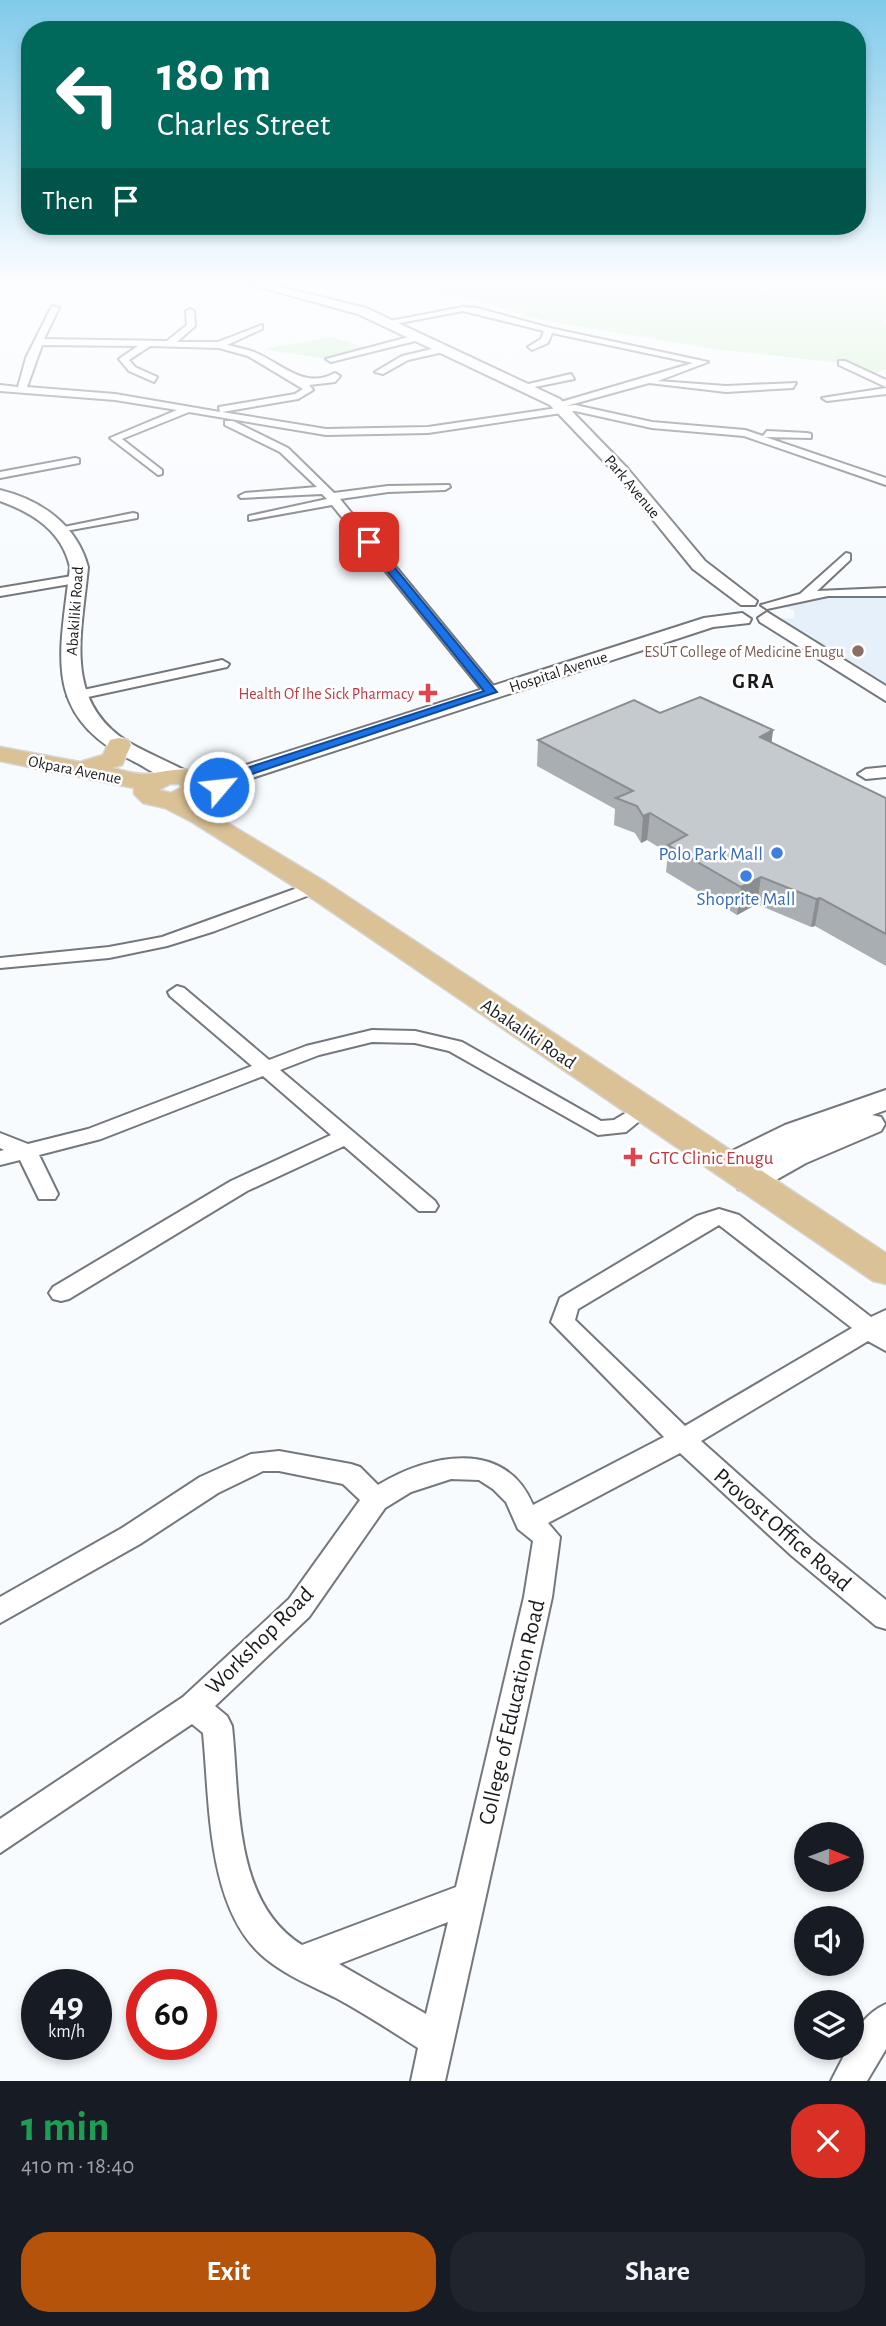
<!DOCTYPE html>
<html lang="en">
<head>
<meta charset="utf-8">
<style>
  :root { --surface:#171b24; --page:#20242c; --text:#f1f3f6; --muted:#9ea1a6; --accent:#b45309 }
  body { margin:0; font-family:"Alegreya Sans",sans-serif; background:var(--page); color:var(--text); height:100vh; display:flex; flex-direction:column; font-size:26px; white-space:nowrap }
  * { box-sizing:border-box; margin:0 }
  p { font-size:23px; color:var(--muted) }
  .icon { flex:none; width:38px; height:38px; fill:none; stroke:currentColor; stroke-width:2; stroke-linecap:round; stroke-linejoin:round }
  .map { position:relative; height:2081px; overflow:hidden }
  .side { display:flex; flex-direction:column; background:var(--surface); flex:1 }
  .side>* { flex:none }
  .guide { position:absolute; left:21px; top:21px; width:845px; height:214px; border-radius:28px; box-shadow:0 4px 10px #0003; background:#00695c; color:#fff; overflow:hidden }
  .needle { width:46px; rotate:91deg }
  .controls { position:absolute; left:794px; top:1822px; display:grid; gap:14px }
  .controls a { display:grid; place-items:center; width:70px; height:70px; border-radius:50%; background:var(--surface); box-shadow:0 4px 10px #0003; font-size:35px }
  .speed { position:absolute; left:21px; top:1969px; display:flex; gap:14px; font-size:35px; font-weight:700; text-align:center }
  .speed>* { display:grid; place-content:center; width:91px; height:91px; border-radius:50%; background:var(--surface); box-shadow:0 4px 10px #0003; line-height:1 }
  .speed small { font-size:18px; font-weight:400 }
  .speed .limit { border:10px solid #d22; background:#fff; color:#111 }
  .pin { position:absolute; display:grid; place-items:center; width:60px; height:60px; color:#fff; margin:-30px; border-radius:14px; box-shadow:0 4px 10px #0006 }
  .me { position:absolute; width:77px; margin:-38px; rotate:62deg; stroke-linejoin:round; filter:drop-shadow(0 0 5px #0008) }
  .turn { display:flex; align-items:center; gap:24px; height:147px; padding:0 21px; font-size:32px }
  .turn .icon { width:91px; height:91px; stroke-width:2.5 }
  .turn b { display:block; font-size:49px; line-height:60px }
  .then { display:flex; align-items:center; height:66px; padding:0 21px; background:#0003; gap:14px; font-size:26px }
  .round { display:grid; place-items:center; flex:none; width:74px; height:74px; border-radius:28px; background:var(--page) }
  .headline { display:flex; align-items:center; justify-content:space-between; height:119px; padding:0 21px }
  h1 { font-size:42px; font-weight:700; line-height:52px; color:#1e9e55 }
  .primary-button { display:flex; gap:14px; margin-top:auto; padding:14px 21px }
  .primary-button a { flex:1; height:80px; border-radius:28px; background:var(--accent); color:#fff; font-size:28px; font-weight:700; line-height:80px; text-align:center }
  .primary-button a+a { background:var(--page); color:var(--text) }
  .map>svg:first-child { display:block }
  .built { fill:#e5f0fb }
  .green { fill:#cff1c8 }
  .lines { fill:none; stroke-linecap:round; stroke-linejoin:round }
  .street-casing { stroke:#74787d; stroke-width:4 }
  .secondary-casing { stroke:#74787d; stroke-width:4 }
  .primary-casing { stroke:#d6d6d6; stroke-width:3 }
  .street { fill:#fff; fill-rule:evenodd }
  .secondary { fill:#fff; fill-rule:evenodd }
  .primary { fill:#dac196; fill-rule:evenodd }
  .wall { fill:#a9aeb2 }
  .shaded-wall { fill:#8a8d91 }
  .building { fill:#c5cacf; stroke:#8a8d91; stroke-width:2 }
  .route { fill:#1a73e8; stroke:#114b97; stroke-width:2 }
  .education-dot { fill:#8d6e63; stroke:#fff; stroke-width:2.5 }
  .health-dot { fill:#e0444e; stroke:#fff; stroke-width:2.5 }
  .shop-dot { fill:#3f7fe0; stroke:#fff; stroke-width:2.5 }
  .labels { text-anchor:middle; stroke-width:5; stroke-linejoin:round; paint-order:stroke }
  .far-street-label { font-size:16px; fill:#191a1c; stroke:#fff }
  .far-education-label { font-size:16px; fill:#785e54; stroke:#fff; text-anchor:end }
  .far-health-label { font-size:16px; fill:#be3a42; stroke:#fff; text-anchor:end }
  .shop-label { font-size:19px; fill:#366cbe; stroke:#fff; text-anchor:end }
  .street-label { font-size:19px; fill:#191a1c; stroke:#fff }
  .health-label { font-size:19px; fill:#be3a42; stroke:#fff; text-anchor:start }
  .far-district-label { font-size:21px; font-weight:bold; letter-spacing:2px; fill:#191a1c; stroke:#fff }
  .near-street-label { font-size:23px; fill:#191a1c; stroke:#fff }
</style>
</head>
<body>
<div class="map">
<svg width="886" height="2081" viewBox="0 0 886 2081">
  <rect width="100%" height="100%" fill="#f8fbfe"/>
  <path class="built" d="M 825,597 L 886,597 L 886,686 L 779,619 L 794,618 L 794,611 L 786,607 L 789,606 Z"/>
  <path class="green" d="M 413,285 L 886,285 L 886,320 L 882,320 L 886,325 L 886,369 L 868,376 L 842,363 L 715,349 L 547,321 Z
    M 331,337 L 365,347 L 326,359 L 262,349 Z"/>
  <g class="lines">
    <g class="street-casing">
      <path id="street" d="M 52,306 L 59,308 L 44,339 L 167,341 L 187,325 L 186,311 L 190,309 L 194,311 L 195,326 L 177,342 L 218,342 L 262,325 L 262,329 L 227,345 C 236,347 246,349 254,352 C 283,364 304,390 335,373 L 340,376 L 335,382 L 309,385 L 313,390 L 298,399 L 222,412 L 326,429 L 428,427 L 564,407 L 561,402 L 693,363 L 552,333 L 548,343 L 532,350 L 528,347 L 541,339 L 544,331 L 463,311 L 389,325 L 385,322 L 463,307 L 477,308 L 550,328 L 708,362 L 658,381 L 726,386 L 796,383 L 793,388 L 726,392 L 649,383 L 566,406 L 575,405 L 652,422 L 745,430 L 763,436 L 767,431 L 807,433 L 811,434 L 811,438 L 765,437 L 886,478 L 886,485 L 744,436 L 652,428 L 575,411 L 428,433 L 326,435 L 189,412 L 122,439 L 162,470 L 162,474 L 158,475 L 110,438 L 177,410 L 115,400 L 0,391 L 0,385 L 18,387 L 26,358 ZM 42,345 L 138,346 L 119,359 L 129,371 L 154,382 L 157,377 L 135,367 L 129,360 L 150,346 L 219,348 L 248,356 L 303,389 L 295,394 L 219,407 L 220,412 L 115,394 L 27,387 Z
        M 420,334 L 423,339 L 331,362 L 326,359 Z
        M 445,346 L 448,351 L 408,360 L 383,374 L 375,372 L 402,356 Z
        M 839,361 L 845,361 L 886,380 L 886,387 L 839,365 Z
        M 571,374 L 574,379 L 525,389 L 520,386 Z
        M 886,388 L 886,394 L 827,401 L 822,398 Z
        M 225,421 L 233,421 L 288,448 L 334,493 L 388,486 L 449,485 L 450,487 L 445,490 L 388,492 L 340,499 L 496,689 L 496,695 L 486,695 L 332,505 L 249,520 L 249,516 L 327,499 L 322,494 L 241,498 L 239,496 L 245,493 L 317,487 L 280,452 L 225,425 Z
        M 75,458 L 79,459 L 79,463 L 0,478 L 0,472 Z
        M 133,513 L 137,514 L 137,518 L 60,532 L 54,529 Z
        M 846,553 L 850,554 L 850,560 L 817,591 L 886,588 L 886,596 L 828,596 L 767,609 L 761,605 L 800,594 Z
        M 78,575 L 82,576 L 82,582 L 0,596 L 0,588 Z
        M 222,660 L 229,664 L 227,667 L 74,700 L 67,696 L 74,692 Z
        M 886,767 L 886,777 L 866,779 L 858,774 L 866,769 Z
        M 314,882 L 322,887 L 320,891 L 215,931 L 167,946 L 109,958 L 0,968 L 0,958 L 109,947 L 162,937 Z
        M 177,986 L 184,988 L 269,1060 L 306,1046 L 372,1030 L 415,1031 L 462,1042 L 601,1121 L 614,1120 L 644,1102 L 654,1109 L 626,1132 L 598,1135 L 449,1051 L 415,1043 L 372,1042 L 319,1055 L 280,1070 L 435,1201 L 438,1206 L 435,1211 L 419,1211 L 344,1146 L 247,1191 L 69,1299 L 61,1301 L 53,1299 L 49,1293 L 53,1287 L 231,1181 L 331,1135 L 263,1076 L 101,1139 L 39,1155 L 58,1194 L 55,1199 L 39,1199 L 20,1160 L 0,1165 L 0,1151 L 4,1150 L 0,1148 L 0,1133 L 28,1144 L 88,1129 L 252,1066 L 170,996 L 168,992 Z
        M 719,1209 L 739,1215 L 871,1317 L 886,1310 L 886,1351 L 868,1341 L 701,1441 L 811,1539 L 886,1600 L 886,1629 L 876,1626 L 792,1556 L 680,1453 L 548,1523 L 560,1537 L 552,1597 L 445,2081 L 411,2081 L 418,2048 C 391,2031 364,2013 336,1998 C 312,1986 287,1976 266,1959 C 206,1911 210,1802 203,1733 L 192,1724 L 0,1853 L 0,1819 L 183,1697 L 289,1599 L 360,1500 L 343,1484 L 279,1471 L 263,1471 L 218,1493 L 140,1544 L 0,1623 L 0,1597 L 122,1528 L 200,1477 L 251,1454 L 279,1451 L 351,1464 L 360,1467 L 378,1485 C 429,1454 505,1438 533,1505 L 664,1437 L 551,1322 L 560,1298 L 697,1216 ZM 719,1225 L 852,1328 L 685,1426 L 575,1320 L 578,1309 ZM 451,1479 L 479,1480 L 493,1489 L 506,1502 L 518,1529 L 533,1541 L 524,1597 L 456,1887 L 302,1945 C 232,1902 240,1798 232,1726 L 227,1716 L 215,1706 L 309,1617 L 385,1508 L 411,1492 ZM 448,1922 L 426,2014 L 339,1964 Z
        M 886,2004 L 886,2049 L 867,2081 L 831,2081 L 848,2048 L 852,2048 C 852,2029 870,2011 886,2004 Z"/>
    </g>
    <g class="secondary-casing">
      <path id="secondary" d="M 252,285 L 272,285 L 366,308 L 560,399 L 627,468 L 705,561 L 757,601 L 755,605 L 741,605 L 693,569 L 616,474 L 550,405 L 358,314 Z
        M 0,490 C 41,500 77,525 88,567 C 82,633 62,700 128,742 C 147,753 167,761 186,771 L 189,776 L 186,781 C 169,785 152,771 137,763 C 40,716 60,657 70,567 C 62,531 33,513 0,501 Z
        M 767,612 L 886,686 L 886,701 L 760,622 L 758,618 Z
        M 742,613 L 751,619 L 749,623 L 713,627 L 203,794 L 187,794 L 184,789 L 187,784 L 704,618 Z
        M 886,1090 L 886,1110 L 872,1115 L 881,1117 L 885,1124 L 881,1131 L 806,1163 L 760,1189 L 749,1192 L 738,1189 L 733,1181 L 744,1170 L 727,1176 L 716,1173 L 712,1166 L 716,1159 L 785,1125 Z"/>
    </g>
    <g class="primary-casing">
      <path id="primary" d="M 119,738 L 128,740 L 131,745 L 122,765 L 112,768 C 122,770 136,775 146,774 C 166,773 198,759 207,786 L 215,775 L 233,775 L 237,780 L 229,792 L 230,803 L 226,808 L 208,808 L 204,795 L 193,802 L 324,881 L 886,1253 L 886,1284 L 873,1281 L 304,893 L 192,822 L 165,808 L 143,803 L 134,794 L 134,788 L 0,761 L 0,747 L 80,762 L 103,755 L 110,740 ZM 170,784 L 179,784 L 182,787 L 171,793 L 159,790 Z"/>
    </g>
    <use href="#street" class="street"/>
    <use href="#secondary" class="secondary"/>
    <use href="#primary" class="primary"/>
  </g>
  <path class="wall" d="M 660,713 L 773,730 L 771,743 L 886,798 L 886,966 L 815,926 L 811,927 L 757,904 L 737,915 L 666,872 L 668,853 L 647,840 L 641,843 L 635,833 L 614,825 L 615,809 L 537,766 L 538,740 Z"/>
  <path class="shaded-wall" d="M 773,730 L 770,756 L 760,737 Z
    M 650,813 L 647,840 L 641,843 L 643,816 Z
    M 761,877 L 757,904 L 737,915 L 741,887 Z
    M 820,898 L 815,926 L 811,927 L 816,899 Z"/>
  <path class="building" d="M 700,697 L 773,730 L 760,737 L 886,798 L 886,934 L 820,898 L 816,899 L 761,877 L 741,887 L 668,845 L 687,835 L 650,813 L 643,816 L 637,806 L 616,798 L 633,791 L 538,740 L 634,700 L 660,713 Z"/>
  <linearGradient id="sky" x2="0" y2="1"><stop stop-color="#81caea"/><stop offset="0.49" stop-color="#fcfdff"/><stop offset="1" stop-color="#fcfdff" stop-opacity="0"/></linearGradient>
  <rect width="886" height="576" fill="url(#sky)"/>
  <path class="route" d="M 365,540 L 372,540 L 497,692 L 228,782 L 223,790 L 214,790 L 212,787 L 219,777 L 484,691 L 365,544 Z"/>
  <circle class="education-dot" cx="858" cy="651" r="7"/>
  <g class="health-dot">
    <path d="M424.5 682.5h7v7h7v7h-7v7h-7v-7h-7v-7h7z"/>
    <path d="M629.5 1146.5h7v7h7v7h-7v7h-7v-7h-7v-7h7z"/>
  </g>
  <g class="shop-dot">
    <circle cx="777" cy="853" r="7"/>
    <circle cx="746" cy="876" r="7"/>
  </g>
  <g class="labels">
    <g class="far-street-label">
      <text transform="translate(633 486) rotate(50)" y="6">Park Avenue</text>
      <text transform="translate(74 611) rotate(-86)" y="6">Abakiliki Road</text>
      <text transform="translate(558 671) rotate(-18)" y="6">Hospital Avenue</text>
      <text transform="translate(75 769) rotate(11)" y="6">Okpara Avenue</text>
    </g>
    <g class="far-education-label">
      <text x="844" y="657">ESUT College of Medicine Enugu</text>
    </g>
    <g class="far-health-label">
      <text x="414" y="699">Health Of Ihe Sick Pharmacy</text>
    </g>
    <g class="shop-label">
      <text x="763" y="860">Polo Park Mall</text>
      <text x="746" y="905" text-anchor="middle">Shoprite Mall</text>
    </g>
    <g class="street-label">
      <text transform="translate(529 1033) rotate(34)" y="7">Abakaliki Road</text>
    </g>
    <g class="health-label">
      <text x="649" y="1164">GTC Clinic Enugu</text>
    </g>
    <g class="far-district-label">
      <text x="754" y="688">GRA</text>
    </g>
    <g class="near-street-label">
      <text transform="translate(783 1529) rotate(41)" y="8">Provost Office Road</text>
      <text transform="translate(259 1640) rotate(-45)" y="8">Workshop Road</text>
      <text transform="translate(511 1712) rotate(-77)" y="8">College of Education Road</text>
    </g>
  </g>
</svg>
<div class="controls">
<a><svg class="needle" viewBox="-14 -14 28 28"><path d="M0-13l5 13h-10z" fill="#e53935"/><path d="M0 13l5-13h-10z" fill="#9ea1a6"/></svg></a>
<a><svg class="icon" aria-label="sound" viewBox="0 0 24 24"><path d="M4 9h4l5-4v14l-5-4H4zM17 9q2 3 0 6"/></svg></a>
<a><svg class="icon" aria-label="layers" viewBox="0 0 24 24"><path d="M12 4l9 5-9 5-9-5zM3 14l9 5 9-5"/></svg></a>
</div>
<div class="speed"><div>49<small>km/h</small></div><div class="limit">60</div></div>
<div class="pin" style="left:369px;top:542px;background:#d93025"><svg class="icon" aria-label="arrive" viewBox="0 0 24 24"><path d="M6 21V4h12l-3 4 3 4H6"/></svg></div>
<svg class="me" style="left:219px;top:787px" viewBox="-20 -20 40 40"><circle r="17" fill="#1a73e8" stroke="#fff" stroke-width="3"/><path d="M0-11L8 9 0 5-8 9z" fill="#fff"/></svg>
<div class="guide">
<div class="turn"><svg class="icon" aria-label="left" viewBox="0 0 24 24"><path d="M17 20v-9H6M10 6l-5 5 5 5"/></svg><div><b>180 m</b>Charles Street</div></div>
<div class="then">Then<svg class="icon" aria-label="arrive" viewBox="0 0 24 24"><path d="M6 21V4h12l-3 4 3 4H6"/></svg></div>
</div>
</div>
<section class="side">
<div class="headline"><div><h1>1 min</h1><p>410 m · 18:40</p></div><a class="round" style="background:#d93025;color:#fff"><svg class="icon" aria-label="close" viewBox="0 0 24 24"><path d="M6 6l12 12M18 6L6 18"/></svg></a></div>
<div class="primary-button"><a>Exit</a><a>Share</a></div>
</section>
</body>
</html>
